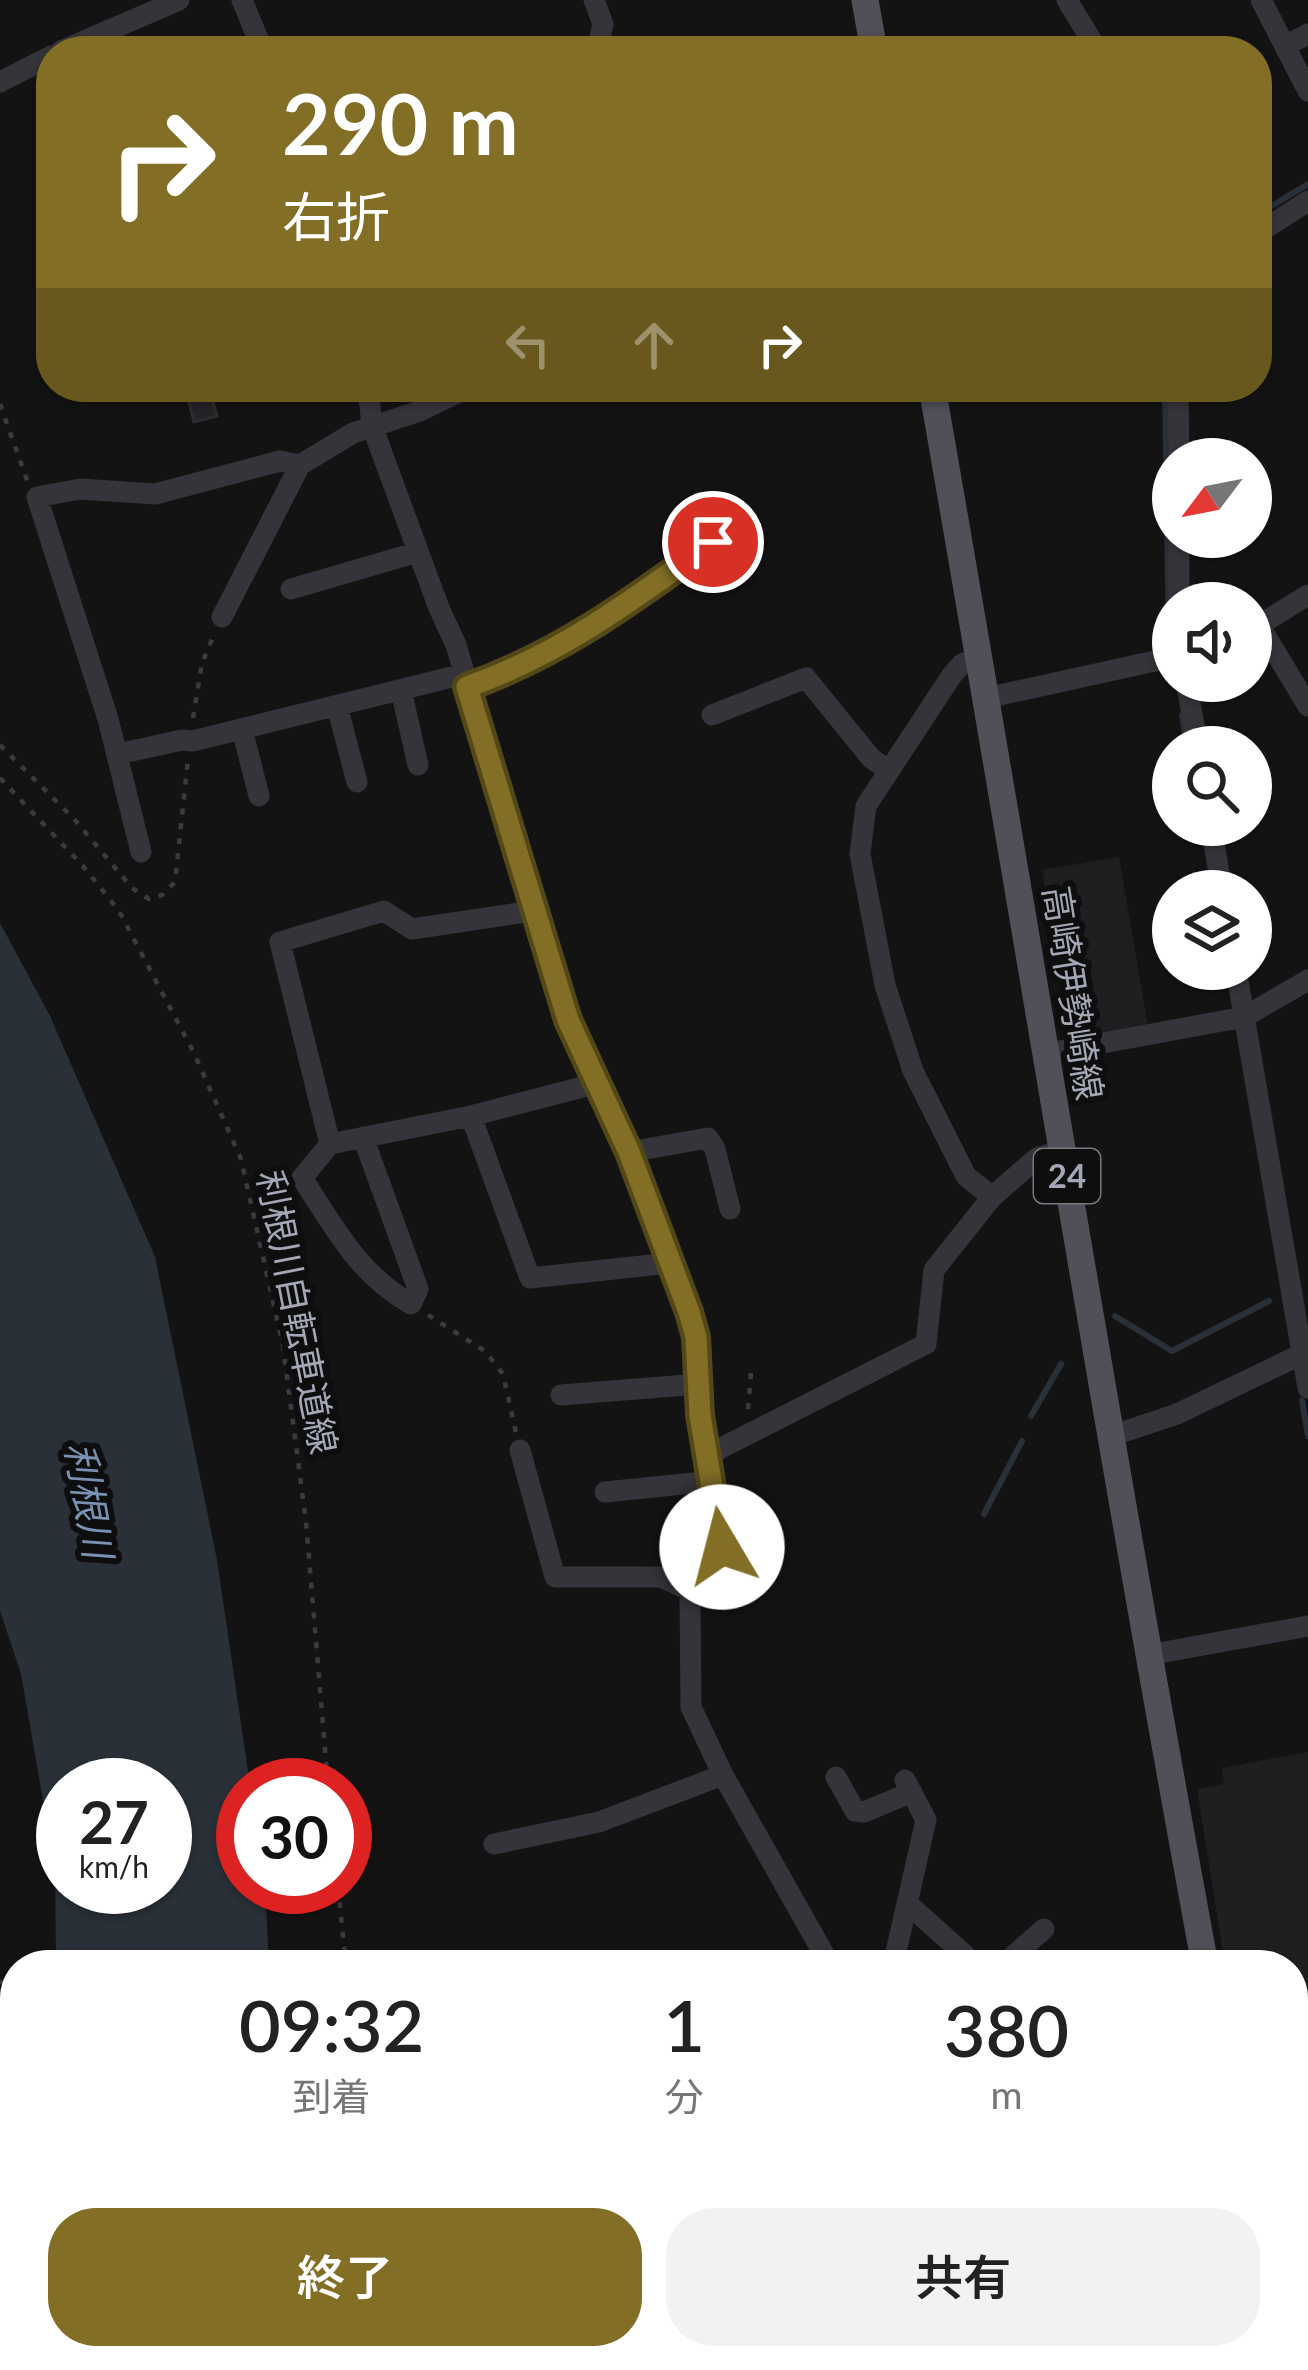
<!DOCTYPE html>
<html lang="ja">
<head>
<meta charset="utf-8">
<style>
  :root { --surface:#fff; --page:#f2f2f2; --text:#222; --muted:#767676; --accent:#826e25 }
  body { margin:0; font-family:Lato,"Noto Sans JP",sans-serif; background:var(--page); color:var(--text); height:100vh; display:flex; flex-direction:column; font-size:45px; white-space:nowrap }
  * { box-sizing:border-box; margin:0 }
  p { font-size:39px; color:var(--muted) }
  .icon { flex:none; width:66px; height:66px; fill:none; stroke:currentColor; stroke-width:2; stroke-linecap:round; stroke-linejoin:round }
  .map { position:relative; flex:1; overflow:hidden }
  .panel { position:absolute; left:0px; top:1950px; width:1308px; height:420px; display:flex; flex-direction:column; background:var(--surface); border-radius:48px 48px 0 0; box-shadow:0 3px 9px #0004 }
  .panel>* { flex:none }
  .guide { position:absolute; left:36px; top:36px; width:1236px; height:366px; border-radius:48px; box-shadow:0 3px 9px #0004; background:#826e25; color:#fff; overflow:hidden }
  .needle { width:78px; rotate:238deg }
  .tools { position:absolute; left:1152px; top:438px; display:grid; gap:24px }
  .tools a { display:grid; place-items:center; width:120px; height:120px; border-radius:50%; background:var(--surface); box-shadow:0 3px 9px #0004; font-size:60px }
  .speed { position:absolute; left:36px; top:1758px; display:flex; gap:24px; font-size:60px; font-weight:700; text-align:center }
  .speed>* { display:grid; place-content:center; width:156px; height:156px; border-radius:50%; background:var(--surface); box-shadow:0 3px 9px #0004; line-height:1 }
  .speed small { font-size:30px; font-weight:400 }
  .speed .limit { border:18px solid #d22; background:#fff; color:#111 }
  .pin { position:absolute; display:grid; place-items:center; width:102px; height:102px; color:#fff; margin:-51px; border:6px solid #fff; border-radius:50%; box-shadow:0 3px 12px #0007 }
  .me { position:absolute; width:132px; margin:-66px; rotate:352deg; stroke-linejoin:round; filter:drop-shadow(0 0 9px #0008) }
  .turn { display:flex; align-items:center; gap:42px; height:252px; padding:0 48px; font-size:54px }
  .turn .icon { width:156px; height:156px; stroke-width:2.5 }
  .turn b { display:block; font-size:84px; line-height:102px }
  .lanes { display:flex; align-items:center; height:114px; padding:0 48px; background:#0003; justify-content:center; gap:60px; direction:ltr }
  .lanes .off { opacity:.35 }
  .eta { display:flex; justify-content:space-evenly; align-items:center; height:204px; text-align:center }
  .eta b { font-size:72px; font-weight:600; line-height:84px }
  .action { display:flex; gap:24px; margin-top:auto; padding:24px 48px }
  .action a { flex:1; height:138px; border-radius:48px; background:var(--accent); color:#fff; font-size:48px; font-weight:600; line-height:138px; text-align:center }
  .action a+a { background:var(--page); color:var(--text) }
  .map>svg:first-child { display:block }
  .built { fill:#1f1f21 }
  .water { fill:#293038; fill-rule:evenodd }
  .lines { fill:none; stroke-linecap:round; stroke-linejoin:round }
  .stream { stroke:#293038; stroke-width:6 }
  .building { fill:#232326; stroke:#2d2d31; stroke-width:3 }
  .path { stroke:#3a3b41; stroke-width:4.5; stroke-dasharray:6 9; stroke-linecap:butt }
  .minor { stroke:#34343a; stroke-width:21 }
  .major { stroke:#505059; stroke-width:27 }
  .route-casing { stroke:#544818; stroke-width:30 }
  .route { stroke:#826e25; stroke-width:21 }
  .labels { text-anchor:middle; stroke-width:12; stroke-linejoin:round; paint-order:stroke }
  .shield { fill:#0e0e0f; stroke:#777983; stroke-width:3 }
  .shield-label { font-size:33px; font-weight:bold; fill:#a4a7b5 }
  .street-label { font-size:36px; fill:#a4a7b5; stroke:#0e0e0f }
  .water-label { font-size:39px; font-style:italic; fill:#7991b2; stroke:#0e0e0f }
</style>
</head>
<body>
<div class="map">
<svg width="1308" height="2370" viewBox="0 0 1308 2370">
  <rect width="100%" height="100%" fill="#131314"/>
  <path class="built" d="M 1119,857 L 1148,1026 L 1071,1039 L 1042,870 Z
    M 1308,1752 L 1308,2069 L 1293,2074 L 1293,1965 L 1225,1965 L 1197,1789 L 1224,1784 L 1222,1768 Z
    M 1308,2088 L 1308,2365 L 1298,2366 L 1293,2340 L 1293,2093 Z"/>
  <path class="water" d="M 0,923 L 50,1016 L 155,1257 L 217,1560 L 250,1785 L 243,1785 L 243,1887 L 265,1887 L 269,1965 L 56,1965 L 55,1869 L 21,1674 L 0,1611 ZM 63,1785 L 165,1785 L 165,1887 L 63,1887 Z
    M 15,2228 L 15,2355 L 286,2355 L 282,2370 L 0,2370 L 0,2300 Z"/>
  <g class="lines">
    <path class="stream" d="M 1257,215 L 1308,184
      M 1165,387 L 1169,642
      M 1182,715 L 1187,747
      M 1115,1316 L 1172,1351 L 1269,1301
      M 1302,1400 L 1308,1436
      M 1031,1416 L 1061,1364
      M 984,1514 L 1022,1441"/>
  </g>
  <path class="building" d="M 185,387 L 209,387 L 217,416 L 194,422 Z"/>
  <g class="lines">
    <path class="path" d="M 0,404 L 28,483
      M 193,718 L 202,663 L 213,637
      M 0,745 L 75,820 L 132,888 L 149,899 L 162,895 L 175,882 L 188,759
      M 0,778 L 83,866 L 119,911 L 194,1053 L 241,1159 L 283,1346 L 306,1522 L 328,1785
      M 428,1315 L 485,1351 L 503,1374 L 516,1433
      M 748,1409 L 751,1373
      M 338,1887 L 346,1965
      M 0,1983 L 15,1976
      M 414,2355 L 417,2370"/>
    <path class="minor" d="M 242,0 L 263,51
      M 1067,0 L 1098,51
      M 1261,0 L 1308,91
      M 1285,46 L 1308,34
      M 61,51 L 179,0
      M 588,51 L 598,45 L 603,24 L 594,0
      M 0,82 L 51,56
      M 1257,234 L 1308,201
      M 368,387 L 372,426 L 439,608 L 456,645 L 568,1020 L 629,1152 L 689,1312 L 696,1337 L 699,1415 L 723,1541 L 690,1596 L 691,1707 L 723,1775 L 830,1965
      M 1178,387 L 1179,459
      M 1179,537 L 1179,603
      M 291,589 L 418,552
      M 222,617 L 300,465
      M 1259,625 L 1308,706
      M 1251,630 L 1308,595
      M 979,657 L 962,664 L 952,675 L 866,806 L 860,854 L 885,985 L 913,1071 L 966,1176 L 992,1197
      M 1186,681 L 1198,747
      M 467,687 C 561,653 633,600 713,542 L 700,502
      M 401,690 L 418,765
      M 986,698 L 1173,657
      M 337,706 L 357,782
      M 712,715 L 806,678 L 871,758 L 889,771
      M 242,729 L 259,796
      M 118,754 L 182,740 L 193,741 L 464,674
      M 1211,825 L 1222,891
      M 141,852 L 108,719 L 37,497 L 80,489 L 155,494 L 280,461 L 300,465 L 353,433 L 420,411 L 469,387
      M 533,911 L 412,929 L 384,911 L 280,942 L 330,1144 L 471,1116 L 598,1083
      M 1236,969 L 1308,1388
      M 1049,1053 L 1244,1017 L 1308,980
      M 471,1116 L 530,1278 L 670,1263
      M 330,1144 L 302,1178 C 335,1228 358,1274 411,1304 L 418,1289 L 363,1137
      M 629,1152 L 708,1138 L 715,1149 L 730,1209
      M 561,1395 L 699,1384
      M 1111,1436 L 1177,1414 L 1308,1351
      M 520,1450 L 555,1577 L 661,1577 L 691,1591
      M 709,1460 L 719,1449 L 926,1344 L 934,1270 L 992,1197 L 1037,1158 L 1062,1150
      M 605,1492 L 713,1481
      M 1148,1655 L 1308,1626
      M 836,1777 L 855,1811 L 864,1812 L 912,1792
      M 494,1844 L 599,1822 L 723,1775
      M 907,1903 L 976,1965
      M 893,1965 L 926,1820 L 905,1780
      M 1003,1965 L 1044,1929
      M 1293,2083 L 1308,2078
      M 785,2355 L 795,2370
      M 1037,2355 L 1045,2370
      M 699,2370 L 719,2355
      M 892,2370 L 903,2355"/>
    <path class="major" d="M 865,0 L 874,51
      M 932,387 C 1024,913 1108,1440 1205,1965
      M 1280,2355 L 1283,2370"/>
  </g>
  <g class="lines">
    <g class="route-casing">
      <path id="route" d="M 713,542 C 633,600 561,654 467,687 L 568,1020 L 629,1152 L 689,1312 L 696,1337 L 700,1415 L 722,1547"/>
    </g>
    <use href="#route" class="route"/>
  </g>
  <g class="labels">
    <rect class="shield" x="1034" y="1149" width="66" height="54" rx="9"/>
    <g class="shield-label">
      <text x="1067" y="1188">24</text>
    </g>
    <g class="street-label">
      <text transform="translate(1073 993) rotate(81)" y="13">高崎伊勢崎線</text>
      <text transform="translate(297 1312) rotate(79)" y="13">利根川自転車道線</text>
    </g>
    <g class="water-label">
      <text transform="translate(89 1500) rotate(80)" y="14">利根川</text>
    </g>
  </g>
</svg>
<div class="tools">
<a><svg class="needle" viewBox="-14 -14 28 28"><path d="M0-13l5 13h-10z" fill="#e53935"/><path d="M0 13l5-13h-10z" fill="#767676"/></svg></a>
<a><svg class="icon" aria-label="sound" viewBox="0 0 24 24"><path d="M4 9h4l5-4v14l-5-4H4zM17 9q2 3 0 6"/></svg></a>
<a><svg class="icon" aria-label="search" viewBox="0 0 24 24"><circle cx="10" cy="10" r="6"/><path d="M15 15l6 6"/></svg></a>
<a><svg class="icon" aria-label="layers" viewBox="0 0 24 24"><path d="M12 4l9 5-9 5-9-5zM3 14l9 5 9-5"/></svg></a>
</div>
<div class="speed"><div>27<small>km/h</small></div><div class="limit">30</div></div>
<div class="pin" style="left:713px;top:542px;background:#d93025"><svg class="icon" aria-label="arrive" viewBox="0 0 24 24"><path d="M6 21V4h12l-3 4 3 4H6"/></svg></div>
<svg class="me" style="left:722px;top:1547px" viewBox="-20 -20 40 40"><circle r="19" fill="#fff"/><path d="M0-13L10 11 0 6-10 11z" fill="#826e25"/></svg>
<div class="guide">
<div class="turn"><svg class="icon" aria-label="right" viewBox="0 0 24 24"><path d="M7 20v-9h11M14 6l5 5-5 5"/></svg><div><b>290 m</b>右折</div></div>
<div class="lanes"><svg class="icon off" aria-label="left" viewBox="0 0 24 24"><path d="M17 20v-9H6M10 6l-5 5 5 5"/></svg><svg class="icon off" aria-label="ahead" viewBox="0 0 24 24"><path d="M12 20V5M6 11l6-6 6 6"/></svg><svg class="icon" aria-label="right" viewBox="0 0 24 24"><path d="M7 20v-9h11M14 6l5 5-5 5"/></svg></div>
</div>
<section class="panel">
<div class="eta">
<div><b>09:32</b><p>到着</p></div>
<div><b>1</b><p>分</p></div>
<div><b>380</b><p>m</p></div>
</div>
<div class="action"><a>終了</a><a>共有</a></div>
</section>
</div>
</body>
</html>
